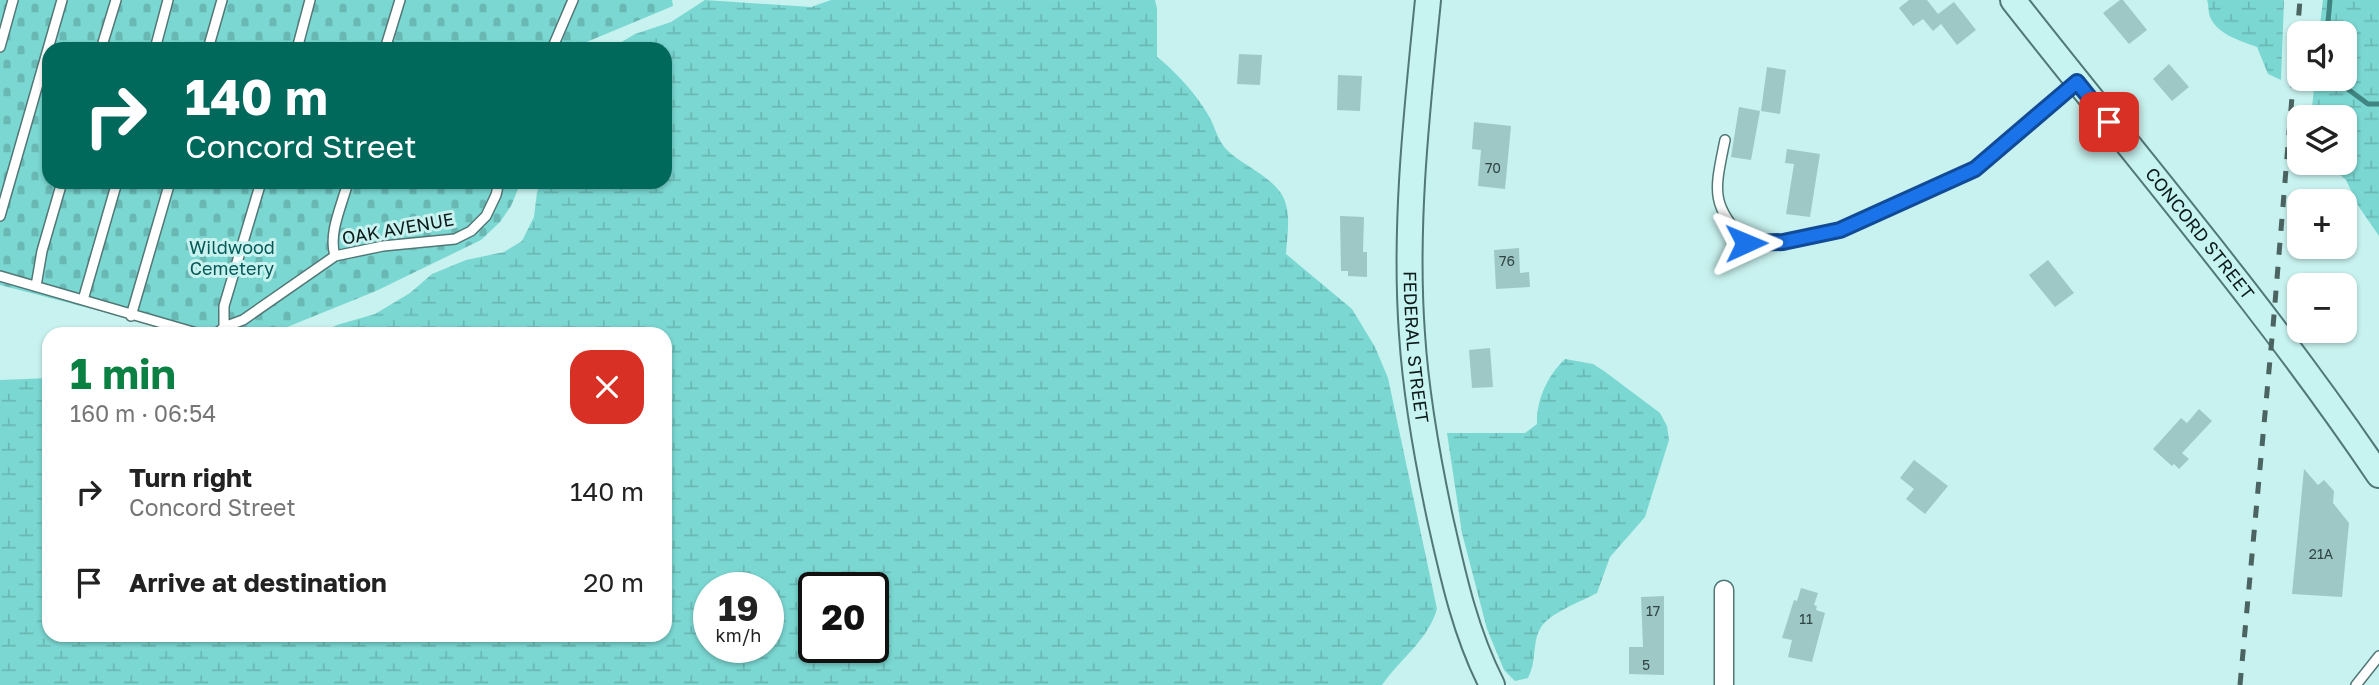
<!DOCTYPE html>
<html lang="en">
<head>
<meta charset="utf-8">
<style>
  :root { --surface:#fff; --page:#f6f6f6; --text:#222; --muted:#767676; --accent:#0b8043 }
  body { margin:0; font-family:"Golos Text",sans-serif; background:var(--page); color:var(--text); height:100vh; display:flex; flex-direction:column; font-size:26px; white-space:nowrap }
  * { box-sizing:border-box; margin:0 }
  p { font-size:23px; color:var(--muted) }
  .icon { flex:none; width:38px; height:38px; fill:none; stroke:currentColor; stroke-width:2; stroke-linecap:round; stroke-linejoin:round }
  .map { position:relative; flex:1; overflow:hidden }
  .details { position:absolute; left:42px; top:327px; width:630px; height:315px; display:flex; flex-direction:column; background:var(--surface); border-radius:21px; box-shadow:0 2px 5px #0004 }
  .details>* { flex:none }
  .hud { position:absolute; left:42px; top:42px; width:630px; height:147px; border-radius:21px; box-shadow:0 2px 5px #0004; background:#00695c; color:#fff; overflow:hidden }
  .controls { position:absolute; left:2287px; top:21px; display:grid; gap:14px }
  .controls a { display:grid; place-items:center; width:70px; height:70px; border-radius:14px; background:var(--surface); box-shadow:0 2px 5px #0004; font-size:35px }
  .speed { position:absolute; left:693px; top:572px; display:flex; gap:14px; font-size:35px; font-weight:700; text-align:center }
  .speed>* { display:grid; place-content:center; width:91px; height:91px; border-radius:50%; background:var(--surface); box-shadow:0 2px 5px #0004; line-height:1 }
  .speed small { font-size:18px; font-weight:400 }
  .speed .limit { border:4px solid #111; border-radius:10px; background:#fff; color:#111 }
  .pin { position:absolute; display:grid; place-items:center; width:60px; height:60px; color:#fff; margin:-30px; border-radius:14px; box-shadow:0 4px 10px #0006 }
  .me { position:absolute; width:77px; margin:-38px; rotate:89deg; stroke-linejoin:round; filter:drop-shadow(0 0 5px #0008) }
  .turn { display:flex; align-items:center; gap:24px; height:147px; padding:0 28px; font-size:32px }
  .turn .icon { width:91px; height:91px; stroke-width:2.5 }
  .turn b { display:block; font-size:49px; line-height:60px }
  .round { display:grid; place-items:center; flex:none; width:74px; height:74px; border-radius:21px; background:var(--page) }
  .overview { display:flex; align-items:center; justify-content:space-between; height:119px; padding:0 28px }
  h1 { font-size:42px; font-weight:700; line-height:52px; color:var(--accent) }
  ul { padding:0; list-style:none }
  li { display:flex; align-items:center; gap:21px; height:91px; padding:0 28px }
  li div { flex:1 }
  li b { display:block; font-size:26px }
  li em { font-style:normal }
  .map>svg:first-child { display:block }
  .wetland { fill:url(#wetland-marsh); fill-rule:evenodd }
  .cemetery { fill:url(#cemetery-stones) }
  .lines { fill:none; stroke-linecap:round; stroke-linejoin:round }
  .stream { stroke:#408582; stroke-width:5 }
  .building { fill:#9ec8c5 }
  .lane-casing { stroke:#517876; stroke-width:12 }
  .street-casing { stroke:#517876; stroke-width:21 }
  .secondary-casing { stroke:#517876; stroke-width:28 }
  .lane { stroke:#fff; stroke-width:9 }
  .street { stroke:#fff; stroke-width:18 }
  .secondary { stroke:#c7f3f1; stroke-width:24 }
  .rail { stroke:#4b6462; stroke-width:5; stroke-dasharray:12 12; stroke-linecap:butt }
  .route-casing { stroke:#114b97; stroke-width:18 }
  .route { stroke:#1a73e8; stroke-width:12 }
  .labels { text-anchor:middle; stroke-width:6; stroke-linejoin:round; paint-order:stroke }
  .number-label { font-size:14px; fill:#304645 }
  .street-label { font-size:18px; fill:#0b1b1a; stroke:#c8f2ef }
  .park-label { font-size:18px; fill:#055a58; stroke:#c8f2ef }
</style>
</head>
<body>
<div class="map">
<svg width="2379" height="685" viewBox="0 0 2379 685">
  <defs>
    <pattern id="wetland-marsh" width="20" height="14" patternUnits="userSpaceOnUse" patternTransform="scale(1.75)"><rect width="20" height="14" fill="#7bd7d2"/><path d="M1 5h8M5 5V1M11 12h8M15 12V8" fill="none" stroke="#69b8b4"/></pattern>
    <pattern id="cemetery-stones" width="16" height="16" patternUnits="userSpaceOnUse" patternTransform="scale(1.75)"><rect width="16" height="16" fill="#7bd7d2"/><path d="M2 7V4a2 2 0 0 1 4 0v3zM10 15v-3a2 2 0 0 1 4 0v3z" fill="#69b8b4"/></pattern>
  </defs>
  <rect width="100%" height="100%" fill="#c8f2ef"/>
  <path class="wetland" d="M 705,0 L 811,7 L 831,0 L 1155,0 L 1157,9 L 1157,57 C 1174,70 1196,94 1207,113 C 1215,125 1217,141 1228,151 C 1244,166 1271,176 1282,195 C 1292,212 1287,236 1286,254 L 1352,309 L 1375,347 L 1388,378 L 1437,609 C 1428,640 1400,659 1382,685 L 0,685 L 0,380 L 49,378 L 49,635 L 665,635 L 665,334 L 318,334 L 337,325 L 375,314 L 410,293 L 432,274 L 466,260 L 504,252 L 522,241 L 534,217 L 537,192 L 542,182 L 665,182 L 665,49 L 610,49 L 635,34 L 671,22 ZM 709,588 L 768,588 L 768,648 L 709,648 ZM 814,588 L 873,588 L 873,648 L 814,648 Z
    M 2207,0 L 2284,0 L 2281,80 L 2268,74 L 2257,47 C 2241,41 2218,35 2210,17 C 2208,12 2209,5 2207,0 Z
    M 2323,0 L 2379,0 L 2379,236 L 2359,207 L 2346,180 L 2326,163 L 2345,163 L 2345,117 L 2311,117 L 2315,79 L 2345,79 L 2345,33 L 2319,33 Z
    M 1565,359 L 1593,364 L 1604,371 L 1660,413 L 1667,426 L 1669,440 L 1645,517 L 1610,557 L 1597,593 C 1582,601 1547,614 1540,629 C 1532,643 1537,661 1528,678 L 1515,681 L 1504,670 L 1487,629 L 1462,533 L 1447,433 L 1525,433 L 1537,424 C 1536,400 1548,375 1565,359 Z"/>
  <path class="cemetery" d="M 0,0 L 672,0 L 673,6 L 577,46 L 575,49 L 49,49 L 49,182 L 521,182 L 511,206 L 500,222 L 481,240 L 376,291 L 270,334 L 189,334 L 0,285 Z"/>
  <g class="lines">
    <path class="stream" d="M 2327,33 L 2330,0
      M 2327,79 L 2345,87 L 2368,104 L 2379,104"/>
  </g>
  <path class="building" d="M 1909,0 L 1927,0 L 1938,14 L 1954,2 L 1976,30 L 1957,45 L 1941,24 L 1933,31 L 1923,19 L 1913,26 L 1899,8 Z
    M 2120,0 L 2123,0 L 2147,30 L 2129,44 L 2103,13 Z
    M 1239,54 L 1262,55 L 1260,85 L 1237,84 Z
    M 2169,64 L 2189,87 L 2172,101 L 2153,79 Z
    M 1767,67 L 1786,70 L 1780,114 L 1761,111 Z
    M 1338,75 L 1362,76 L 1360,111 L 1337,110 Z
    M 1739,107 L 1760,111 L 1751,160 L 1731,157 Z
    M 1474,122 L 1511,126 L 1505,189 L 1478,186 L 1481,150 L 1472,149 Z
    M 1787,149 L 1820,154 L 1810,217 L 1786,214 L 1794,164 L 1785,163 Z
    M 1340,216 L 1364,217 L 1363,252 L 1367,252 L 1367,277 L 1348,276 L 1348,271 L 1341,271 Z
    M 1519,248 L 1520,273 L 1529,272 L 1530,287 L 1496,289 L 1494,250 Z
    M 2048,260 L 2074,293 L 2055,307 L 2029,275 Z
    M 1490,348 L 1493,387 L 1472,388 L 1469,350 Z
    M 2199,409 L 2212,421 L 2182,453 L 2189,459 L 2179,469 L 2174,464 L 2172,466 L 2153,449 L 2181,418 L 2187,423 Z
    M 1914,460 L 1948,486 L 1925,514 L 1906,499 L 1914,489 L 1900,478 Z
    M 2304,469 L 2318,485 L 2324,480 L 2334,491 L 2333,503 L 2349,523 L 2342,597 L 2292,594 Z
    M 1801,588 L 1818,593 L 1814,605 L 1817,606 L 1816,610 L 1825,613 L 1812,662 L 1788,657 L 1792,640 L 1782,638 L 1794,600 L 1797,601 Z
    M 1664,596 L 1664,675 L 1629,674 L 1629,647 L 1643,647 L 1641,597 Z"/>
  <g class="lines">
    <g class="lane-casing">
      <path id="lane" d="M 0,47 L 13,0
        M 101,49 L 116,0
        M 155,49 L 168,0
        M 208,49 L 222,0
        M 297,49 L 310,0
        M 385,49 L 400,0
        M 552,49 L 573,0
        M 1725,140 C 1715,190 1709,204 1747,243 L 1783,242 L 1841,230 L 1975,169 L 2075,83
        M 0,216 L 62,0
        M 335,256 C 328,233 342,205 348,182
        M 0,276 L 200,334
        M 36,286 L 42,251 L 62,182
        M 83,300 L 117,182
        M 131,316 L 170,182
        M 224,327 L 224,306 L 261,182
        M 211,334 L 218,333 L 224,327 L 243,320 L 335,256 L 383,246 L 455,239 L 471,231 L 486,216 L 496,195 L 499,182
        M 2356,685 L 2379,656"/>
    </g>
    <g class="street-casing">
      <path id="street" d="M 1724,685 L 1724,590"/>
    </g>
    <g class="secondary-casing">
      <g id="secondary">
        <path id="s1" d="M 1428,0 C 1417,110 1404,224 1412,334 C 1416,396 1427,457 1440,518 C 1453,576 1465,632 1492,685"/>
        <path id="s2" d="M 2013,0 C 2136,157 2267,309 2379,475"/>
      </g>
    </g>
    <use href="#lane" class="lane"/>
    <use href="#street" class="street"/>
    <use href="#secondary" class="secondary"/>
    <path class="rail" d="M 2240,685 L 2273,327 L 2300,0"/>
  </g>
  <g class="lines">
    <g class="route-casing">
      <path id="route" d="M 1746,243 L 1783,242 L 1840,230 L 1975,169 L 2077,82 L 2109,122"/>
    </g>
    <use href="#route" class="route"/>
  </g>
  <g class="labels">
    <g class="number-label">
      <text x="1493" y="173">70</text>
      <text x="1507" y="266">76</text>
      <text x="2321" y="559">21A</text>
      <text x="1653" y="616">17</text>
      <text x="1806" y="624">11</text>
      <text x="1646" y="670">5</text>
    </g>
    <g class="street-label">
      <text transform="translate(398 229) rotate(-10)" y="6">OAK AVENUE</text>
      <text dy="6" stroke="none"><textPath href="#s2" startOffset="299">CONCORD STREET</textPath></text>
      <text dy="6" stroke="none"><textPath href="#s1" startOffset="348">FEDERAL STREET</textPath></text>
    </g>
    <g class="park-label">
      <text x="232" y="254">Wildwood<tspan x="232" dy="21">Cemetery</tspan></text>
    </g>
  </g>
</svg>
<div class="controls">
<a><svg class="icon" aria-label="sound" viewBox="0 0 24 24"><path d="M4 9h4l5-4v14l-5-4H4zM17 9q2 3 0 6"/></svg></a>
<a><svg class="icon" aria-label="layers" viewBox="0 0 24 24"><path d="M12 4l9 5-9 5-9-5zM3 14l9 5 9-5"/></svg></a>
<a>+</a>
<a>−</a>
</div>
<div class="speed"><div>19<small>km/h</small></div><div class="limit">20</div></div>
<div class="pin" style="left:2109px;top:122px;background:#d93025"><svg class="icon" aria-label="arrive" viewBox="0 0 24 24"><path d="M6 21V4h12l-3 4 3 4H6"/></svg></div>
<svg class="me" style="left:1746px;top:243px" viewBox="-20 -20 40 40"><path d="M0-17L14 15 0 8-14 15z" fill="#1a73e8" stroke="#fff" stroke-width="4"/></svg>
<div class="hud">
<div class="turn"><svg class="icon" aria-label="right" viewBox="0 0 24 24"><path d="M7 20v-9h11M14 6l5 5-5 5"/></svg><div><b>140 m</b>Concord Street</div></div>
</div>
<section class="details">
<div class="overview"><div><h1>1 min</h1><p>160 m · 06:54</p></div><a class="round" style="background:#d93025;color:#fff"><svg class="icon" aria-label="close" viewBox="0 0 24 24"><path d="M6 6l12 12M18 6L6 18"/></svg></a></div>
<ul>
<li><svg class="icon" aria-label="right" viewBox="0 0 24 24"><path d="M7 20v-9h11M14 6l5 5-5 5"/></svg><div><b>Turn right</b><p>Concord Street</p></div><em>140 m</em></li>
<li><svg class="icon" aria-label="arrive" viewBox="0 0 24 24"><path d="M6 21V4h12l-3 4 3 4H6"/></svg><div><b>Arrive at destination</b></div><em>20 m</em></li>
</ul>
</section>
</div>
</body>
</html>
